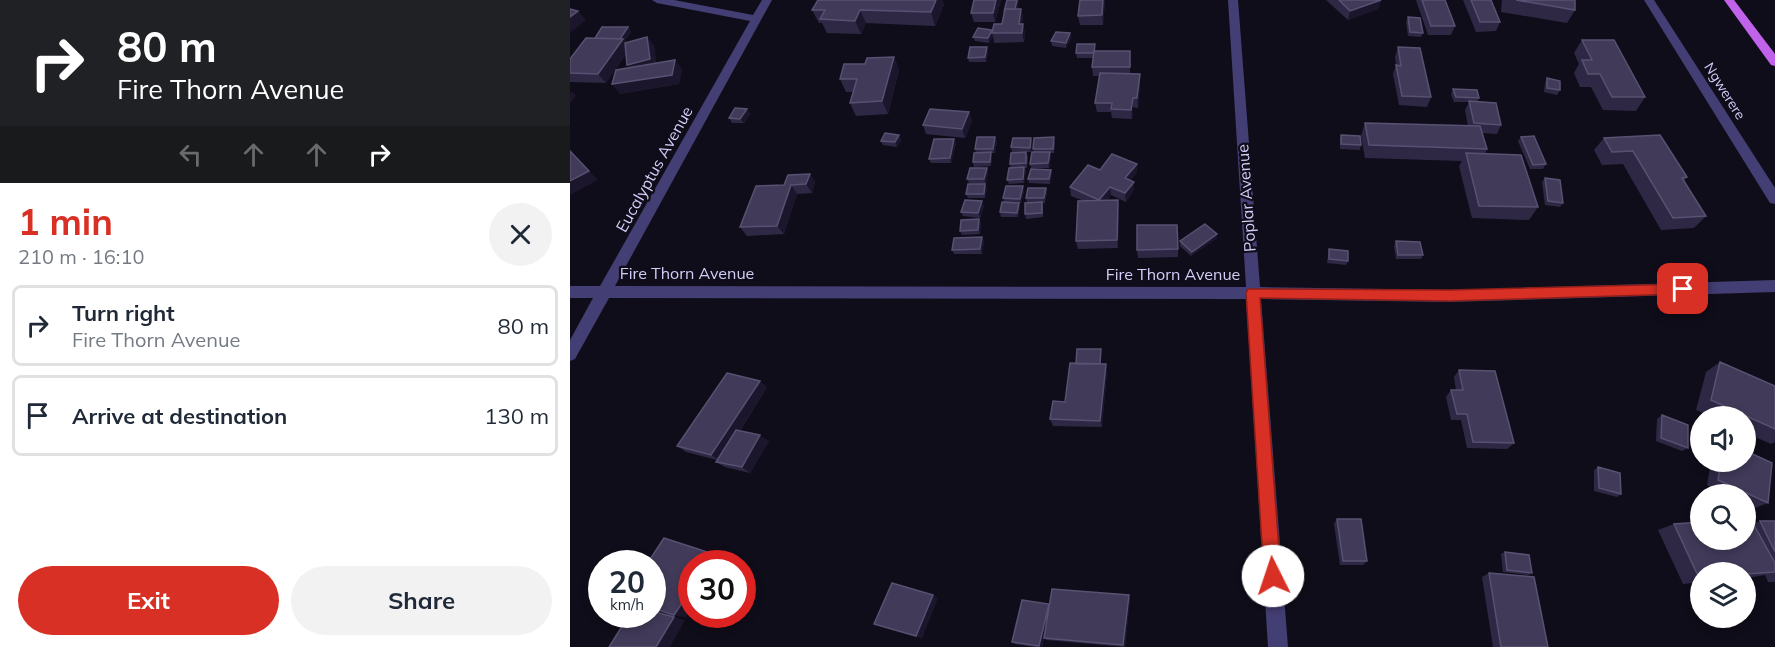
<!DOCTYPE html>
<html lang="en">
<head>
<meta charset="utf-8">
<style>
  :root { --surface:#fff; --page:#f2f2f3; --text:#1f2937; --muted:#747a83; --line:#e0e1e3; --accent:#d93025 }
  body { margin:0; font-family:Mulish,sans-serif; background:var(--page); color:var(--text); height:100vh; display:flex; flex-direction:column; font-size:22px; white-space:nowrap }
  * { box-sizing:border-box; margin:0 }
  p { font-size:20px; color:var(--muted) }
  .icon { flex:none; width:33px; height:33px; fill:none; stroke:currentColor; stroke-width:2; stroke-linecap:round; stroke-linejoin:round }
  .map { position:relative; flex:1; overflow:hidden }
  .panel { display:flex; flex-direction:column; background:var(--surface); width:570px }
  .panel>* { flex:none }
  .banner { background:#202124; color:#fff; overflow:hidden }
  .controls { position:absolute; left:1120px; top:406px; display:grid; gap:12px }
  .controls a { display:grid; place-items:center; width:66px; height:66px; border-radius:50%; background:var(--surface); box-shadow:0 3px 9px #0003; font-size:30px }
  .speed { position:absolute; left:18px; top:550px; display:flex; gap:12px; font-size:30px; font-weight:700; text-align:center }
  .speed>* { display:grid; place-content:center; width:78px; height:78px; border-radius:50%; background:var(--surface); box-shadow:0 3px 9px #0003; line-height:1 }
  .speed small { font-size:15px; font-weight:400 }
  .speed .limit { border:9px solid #d22; background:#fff; color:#111 }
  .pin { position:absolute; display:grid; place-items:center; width:51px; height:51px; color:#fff; margin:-26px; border-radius:12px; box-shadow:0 3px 9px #0006 }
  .me { position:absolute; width:66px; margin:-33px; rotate:356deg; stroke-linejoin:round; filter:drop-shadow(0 0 4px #0008) }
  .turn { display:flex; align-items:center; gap:21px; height:126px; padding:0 18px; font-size:27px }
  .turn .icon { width:78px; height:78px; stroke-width:2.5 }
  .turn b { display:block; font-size:42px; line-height:51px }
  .lanes { display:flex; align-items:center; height:57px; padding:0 18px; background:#0003; justify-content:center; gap:30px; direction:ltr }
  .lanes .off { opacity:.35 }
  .round { display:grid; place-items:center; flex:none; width:63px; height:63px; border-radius:32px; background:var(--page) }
  .head { display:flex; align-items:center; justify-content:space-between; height:102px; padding:0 18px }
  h1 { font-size:36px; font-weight:700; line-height:45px; color:var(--accent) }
  .button { display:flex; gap:12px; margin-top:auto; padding:12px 18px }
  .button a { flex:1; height:69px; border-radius:36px; background:var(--accent); color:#fff; font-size:24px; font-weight:700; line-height:69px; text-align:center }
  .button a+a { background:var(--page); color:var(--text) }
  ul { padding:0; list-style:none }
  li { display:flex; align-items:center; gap:18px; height:81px; margin:0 12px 9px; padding:0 6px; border:3px solid var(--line); border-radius:9px }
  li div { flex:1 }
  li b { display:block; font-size:22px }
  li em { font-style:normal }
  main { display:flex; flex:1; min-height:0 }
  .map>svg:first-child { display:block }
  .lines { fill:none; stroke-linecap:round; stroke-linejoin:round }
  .minor { fill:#433e73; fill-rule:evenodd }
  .primary { fill:#c062ea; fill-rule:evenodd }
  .wall { fill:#2f2845 }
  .shaded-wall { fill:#1b162c }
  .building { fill:#413a59; stroke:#585172; stroke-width:1.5 }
  .route { fill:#d93025; stroke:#8d1f18; stroke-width:1.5 }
  .labels { text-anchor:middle; stroke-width:4.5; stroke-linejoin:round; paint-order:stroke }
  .far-street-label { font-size:14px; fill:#d4cdf8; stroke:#100d1a }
  .street-label { font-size:16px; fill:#d4cdf8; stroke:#100d1a }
</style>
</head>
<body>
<main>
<section class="panel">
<div class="banner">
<div class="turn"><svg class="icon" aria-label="right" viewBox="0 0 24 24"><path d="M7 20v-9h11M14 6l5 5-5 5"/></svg><div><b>80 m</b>Fire Thorn Avenue</div></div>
<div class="lanes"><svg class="icon off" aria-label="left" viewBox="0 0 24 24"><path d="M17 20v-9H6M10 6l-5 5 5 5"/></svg><svg class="icon off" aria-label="ahead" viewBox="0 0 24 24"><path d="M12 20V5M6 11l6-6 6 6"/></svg><svg class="icon off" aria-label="ahead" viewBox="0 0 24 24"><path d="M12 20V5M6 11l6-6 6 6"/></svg><svg class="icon" aria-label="right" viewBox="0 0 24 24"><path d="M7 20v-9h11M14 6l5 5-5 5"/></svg></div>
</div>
<div class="head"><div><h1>1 min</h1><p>210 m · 16:10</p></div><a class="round"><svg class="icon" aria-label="close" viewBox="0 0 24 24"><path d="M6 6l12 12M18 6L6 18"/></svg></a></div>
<ul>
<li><svg class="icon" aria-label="right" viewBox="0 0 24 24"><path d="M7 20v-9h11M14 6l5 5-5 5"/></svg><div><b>Turn right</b><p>Fire Thorn Avenue</p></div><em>80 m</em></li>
<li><svg class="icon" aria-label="arrive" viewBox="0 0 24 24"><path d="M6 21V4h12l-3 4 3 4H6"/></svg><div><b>Arrive at destination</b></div><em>130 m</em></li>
</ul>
<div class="button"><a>Exit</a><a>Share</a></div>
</section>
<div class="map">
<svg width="1205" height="647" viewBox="0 0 1205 647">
  <rect width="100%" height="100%" fill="#100d1a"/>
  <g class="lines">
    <path class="minor" d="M 82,0 L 104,0 L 183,15 L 192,0 L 202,0 L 45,286 L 676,287 L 658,0 L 668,0 L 690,287 L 880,290 L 1205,280 L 1205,292 L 880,302 L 691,299 L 718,647 L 698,647 L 676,299 L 39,298 L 5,359 L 0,361 L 0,340 L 23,298 L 0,298 L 0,286 L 30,286 L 180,21 L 87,3 Z
      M 1074,0 L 1084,0 L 1205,188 L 1205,204 L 1200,203 Z"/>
    <path class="primary" d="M 1154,0 L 1164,0 L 1205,54 L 1205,66 L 1201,65 Z"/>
  </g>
  <path class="wall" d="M 248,0 L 372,0 L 374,5 L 365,26 L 296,23 L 291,34 L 257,33 L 252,23 L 249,23 L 242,10 Z
    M 431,0 L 425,22 L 404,22 L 401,13 Z
    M 535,0 L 533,25 L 510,25 L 508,16 Z
    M 756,0 L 811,0 L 808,9 L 778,20 Z
    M 846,0 L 875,0 L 885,26 L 881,35 L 858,35 Z
    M 893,0 L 921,0 L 930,22 L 926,31 L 906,32 Z
    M 932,0 L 1005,0 L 1005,10 L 997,23 L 931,12 Z
    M 449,1 L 447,9 L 451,9 L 453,18 L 452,24 L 455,33 L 454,42 L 424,43 L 423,36 L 419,43 L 405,41 L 403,37 L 423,31 L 432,24 Z
    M 838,17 L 853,33 L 851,37 L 838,36 L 836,22 Z
    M 58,27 L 61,32 L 55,41 L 56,43 L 77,37 L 84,46 L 86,63 L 112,69 L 109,84 L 50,94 L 60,67 L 56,54 L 36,83 L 0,82 L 0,59 L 25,38 Z
    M 500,33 L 501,38 L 496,48 L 482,46 L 481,41 Z
    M 1012,40 L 1075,97 L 1066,111 L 1033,110 L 1021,87 L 1010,87 L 1004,73 L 1009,64 L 1004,53 Z
    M 828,47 L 861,97 L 857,107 L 829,105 L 823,74 L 826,65 L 825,57 Z
    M 525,49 L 525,51 L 560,51 L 560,74 L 570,83 L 568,108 L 563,107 L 562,119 L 542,118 L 541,112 L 527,112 L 525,103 L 529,76 L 523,76 L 522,67 L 523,58 L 507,58 L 506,53 Z
    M 418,52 L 416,62 L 399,62 L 398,58 Z
    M 324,57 L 329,70 L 318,114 L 286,116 L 280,103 L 283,92 L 276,92 L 270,79 L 295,64 Z
    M 977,78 L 990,90 L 987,95 L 974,92 L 975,83 Z
    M 883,89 L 909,98 L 907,102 L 931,125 L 927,134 L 912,133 L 917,149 L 915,154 L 968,207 L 959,220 L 902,218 L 889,166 L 892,161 L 795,158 L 791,136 L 795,123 L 898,126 L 895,110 L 899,102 L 884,102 L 881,94 Z
    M 177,109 L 180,114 L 174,123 L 162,123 L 159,118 Z
    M 399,112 L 402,121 L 395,138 L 356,134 L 353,125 Z
    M 329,135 L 331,140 L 327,147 L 313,145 L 311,141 Z
    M 771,135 L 791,145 L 790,150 L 770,149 L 770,140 Z
    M 425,137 L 427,142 L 425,153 L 421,153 L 422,157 L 421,166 L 404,167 L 403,162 L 406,153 L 405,149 Z
    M 951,137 L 976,164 L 973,169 L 960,169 L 948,141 Z
    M 461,138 L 462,143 L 461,152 L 442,152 L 441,147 Z
    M 1034,138 L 1117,177 L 1114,181 L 1136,216 L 1124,228 L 1091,230 L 1053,164 L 1032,165 L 1024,150 Z
    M 485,142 L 484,153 L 480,153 L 481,157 L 479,168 L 461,168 L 460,164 L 464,152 L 463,149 Z
    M 386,143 L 381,163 L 361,163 L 359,159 Z
    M 456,152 L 458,157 L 457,168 L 455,168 L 456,172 L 454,183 L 439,184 L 437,180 L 441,168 L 440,164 Z
    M 567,164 L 567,172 L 561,180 L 564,182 L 564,190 L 556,202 L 541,195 L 537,201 L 548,200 L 549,209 L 548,248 L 508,249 L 506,241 L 514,201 L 501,196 L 500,187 L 530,170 Z
    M 417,168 L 418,173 L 416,184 L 399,183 L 397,179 Z
    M 481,170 L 482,174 L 480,184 L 459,183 L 458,179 Z
    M 240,174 L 245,182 L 242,193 L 227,194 L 214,234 L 177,236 L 170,227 L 214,185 Z
    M 975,178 L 993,203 L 990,207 L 975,205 L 972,182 Z
    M 417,188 L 415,198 L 398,198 L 396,194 Z
    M 476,188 L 477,192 L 475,203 L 472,203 L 473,207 L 473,217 L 456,219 L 455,214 L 457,203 L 456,198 Z
    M 454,191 L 451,203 L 449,203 L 450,207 L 448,217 L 431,217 L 430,212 L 434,202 L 433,198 Z
    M 414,206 L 410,218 L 393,216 L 391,212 Z
    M 409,219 L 411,223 L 410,234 L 392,235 L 390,231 Z
    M 647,234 L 647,238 L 621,256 L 610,246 L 610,241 Z
    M 412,237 L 414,241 L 412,254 L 384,254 L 382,250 Z
    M 826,241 L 853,255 L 851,259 L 826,259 L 824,246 Z
    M 608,249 L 608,257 L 568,258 L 567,250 Z
    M 759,249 L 778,261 L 776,265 L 757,263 Z
    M 531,349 L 531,364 L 537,371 L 532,427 L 483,426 L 480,419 L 495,402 L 506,364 Z
    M 1150,362 L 1205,386 L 1205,442 L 1201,444 L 1176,433 L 1176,417 L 1142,417 L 1126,410 L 1136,372 Z
    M 889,370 L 944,443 L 937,449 L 897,448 L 891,420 L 881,420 L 876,397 L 881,390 L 886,390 L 884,377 Z
    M 197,387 L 170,431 L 199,441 L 180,473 L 155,467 L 146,462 L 147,460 L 116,452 L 107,446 Z
    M 1092,415 L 1118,448 L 1112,451 L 1086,441 L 1087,419 Z
    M 1141,462 L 1176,462 L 1198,503 L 1185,508 L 1176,503 L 1176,495 L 1158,495 L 1137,485 Z
    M 1028,467 L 1051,494 L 1047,497 L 1024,491 L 1024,470 Z
    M 767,519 L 797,561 L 793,565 L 770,565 L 764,524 Z
    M 1190,521 L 1205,521 L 1205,582 L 1198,582 L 1195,575 L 1176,578 L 1176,573 L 1131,573 L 1131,582 L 1113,584 L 1088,530 L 1104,524 L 1184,524 Z
    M 935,552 L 962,573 L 958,575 L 933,572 L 931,554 Z
    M 919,573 L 978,647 L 923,647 L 912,577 Z
    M 560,598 L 555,647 L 477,640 L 474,638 L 472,647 L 464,647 L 445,644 L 442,642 L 480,605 Z"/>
  <path class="shaded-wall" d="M 366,0 L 372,0 L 374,5 L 365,26 L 361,12 Z
    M 426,0 L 431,0 L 425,22 L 423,13 Z
    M 447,0 L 448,0 L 449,1 L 445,17 L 444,12 Z
    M 533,0 L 535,0 L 533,25 L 532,15 Z
    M 811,0 L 808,9 L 778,20 L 780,11 Z
    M 451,9 L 453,18 L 451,33 L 449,24 Z
    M 290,10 L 296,23 L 291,34 L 285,21 Z
    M 8,11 L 16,20 L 0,33 L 0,17 Z
    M 453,24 L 455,33 L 454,42 L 452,33 Z
    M 58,27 L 61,32 L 55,41 L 60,48 L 36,83 L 28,74 Z
    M 422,30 L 423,36 L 419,43 L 418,38 Z
    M 500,33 L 501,38 L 496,48 L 496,43 Z
    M 77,37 L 84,46 L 87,68 L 65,74 L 57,65 Z
    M 417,47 L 418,52 L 416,62 L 415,57 Z
    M 324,57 L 329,70 L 318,114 L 312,101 Z
    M 105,60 L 112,69 L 109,84 L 50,94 L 42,84 Z
    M 570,74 L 570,83 L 568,108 L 567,98 Z
    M 2,91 L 6,96 L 0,103 L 0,94 Z
    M 563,98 L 563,107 L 562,119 L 561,110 Z
    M 177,109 L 180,114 L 174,123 L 170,119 Z
    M 399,112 L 402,121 L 395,138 L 392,129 Z
    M 329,135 L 331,140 L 327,147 L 325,142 Z
    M 425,137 L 427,142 L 425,153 L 423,149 Z
    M 461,138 L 462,143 L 461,152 L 460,148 Z
    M 384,139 L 386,143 L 381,163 L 380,158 Z
    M 0,151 L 28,180 L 0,195 Z
    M 421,152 L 422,157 L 421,166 L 420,162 Z
    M 480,152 L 481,157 L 479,168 L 478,163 Z
    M 567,164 L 567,172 L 556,187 L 555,178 Z
    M 454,167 L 456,172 L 454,183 L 453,179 Z
    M 417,168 L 418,173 L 416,184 L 414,179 Z
    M 481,170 L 482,174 L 480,184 L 479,179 Z
    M 240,174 L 245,182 L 242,193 L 236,184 Z
    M 564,182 L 564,190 L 556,202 L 555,193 Z
    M 415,184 L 417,188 L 415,198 L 414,194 Z
    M 221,185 L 227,194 L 214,234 L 207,226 Z
    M 453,186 L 454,191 L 451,203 L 450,199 Z
    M 540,187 L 541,195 L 531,208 L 529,200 Z
    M 476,188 L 477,192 L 475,203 L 474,198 Z
    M 548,200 L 549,209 L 548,248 L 547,240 Z
    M 412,201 L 414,206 L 410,218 L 408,213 Z
    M 449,203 L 450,207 L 448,217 L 447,213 Z
    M 409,219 L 411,223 L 410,234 L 408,230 Z
    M 647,234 L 647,238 L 621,256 L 622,252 Z
    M 412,237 L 414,241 L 412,254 L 410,249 Z
    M 536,364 L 537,371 L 532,427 L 530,421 Z
    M 190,381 L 197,387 L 151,461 L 141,455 Z
    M 190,435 L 199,441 L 180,473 L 172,467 Z
    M 143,554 L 153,558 L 149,564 L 136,564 Z
    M 122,588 L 122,609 L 116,618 L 104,615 Z
    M 363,595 L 368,598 L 352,639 L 346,636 Z
    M 559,595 L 560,598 L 555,647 L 553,645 Z
    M 479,604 L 481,607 L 472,647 L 470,647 L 469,646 Z
    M 82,611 L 115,620 L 100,647 L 86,647 Z"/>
  <path class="building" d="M 248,0 L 366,0 L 361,12 L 290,10 L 285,21 L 250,19 L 255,10 L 242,10 Z
    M 404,0 L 426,0 L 423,13 L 401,13 Z
    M 437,0 L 447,0 L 445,9 L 435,9 L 434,12 Z
    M 510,0 L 533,0 L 532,15 L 508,16 Z
    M 769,0 L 811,0 L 780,11 Z
    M 852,0 L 875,0 L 885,26 L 861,26 Z
    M 901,0 L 921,0 L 930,22 L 910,22 Z
    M 946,0 L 1005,0 L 1005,10 Z
    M 0,9 L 8,11 L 0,17 Z
    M 435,9 L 451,9 L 449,24 L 453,24 L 452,33 L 422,33 L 424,24 L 432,24 Z
    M 838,17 L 850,18 L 853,33 L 840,32 Z
    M 32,27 L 58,27 L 50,39 L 25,38 Z
    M 408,28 L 422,30 L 418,38 L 403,37 Z
    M 486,32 L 500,33 L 496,43 L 481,41 Z
    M 77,37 L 80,59 L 57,65 L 55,43 Z
    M 16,38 L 53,39 L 28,74 L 0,73 L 0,59 Z
    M 1012,40 L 1044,40 L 1075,97 L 1042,97 L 1030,74 L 1018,74 L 1012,60 L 1022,60 Z
    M 507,44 L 525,44 L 524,53 L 506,53 Z
    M 400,47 L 417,47 L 415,57 L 398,58 Z
    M 828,47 L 850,48 L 861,97 L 832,96 L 826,65 L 831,66 Z
    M 524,51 L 560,51 L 560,67 L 522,67 Z
    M 324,57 L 312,101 L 280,103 L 287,79 L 270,79 L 274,64 L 295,64 L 297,58 Z
    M 105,60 L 102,75 L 42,84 L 46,70 Z
    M 530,73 L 570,74 L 567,98 L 563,98 L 561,110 L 541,109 L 542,103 L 525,103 Z
    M 977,78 L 990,81 L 990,90 L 977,88 Z
    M 883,89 L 907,90 L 909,98 L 886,97 Z
    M 899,101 L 926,103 L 931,125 L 904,123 Z
    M 165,108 L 177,109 L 170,119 L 159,118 Z
    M 360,109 L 399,112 L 392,129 L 353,125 Z
    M 795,123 L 910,126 L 917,149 L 799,145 Z
    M 315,133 L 329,135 L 325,142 L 311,141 Z
    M 771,135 L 790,136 L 791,145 L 771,144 Z
    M 1090,135 L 1117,177 L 1112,178 L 1136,216 L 1103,218 L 1063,151 L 1042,152 L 1034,138 Z
    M 964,136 L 976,164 L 963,165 L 951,137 Z
    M 407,137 L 425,137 L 423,149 L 405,149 Z
    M 484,137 L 483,149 L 463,149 L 464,138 Z
    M 443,138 L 461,138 L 460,148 L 441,147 Z
    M 364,139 L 384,139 L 380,158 L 359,159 Z
    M 0,151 L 19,171 L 0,181 Z
    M 421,152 L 420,162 L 403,162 L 404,153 Z
    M 456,152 L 456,163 L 440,164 L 441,153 Z
    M 462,152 L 480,152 L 478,163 L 460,164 Z
    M 896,153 L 951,155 L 968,207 L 909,206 Z
    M 542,154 L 567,164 L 555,178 L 564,182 L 555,193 L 540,187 L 529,200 L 500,187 L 518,165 L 530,170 Z
    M 454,167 L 453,179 L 437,180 L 439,168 Z
    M 400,168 L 417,168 L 414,179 L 397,179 Z
    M 461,169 L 481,170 L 479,179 L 458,179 Z
    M 240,174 L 236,184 L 221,185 L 207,226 L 170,227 L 186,186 L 214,185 L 218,175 Z
    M 975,178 L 990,180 L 993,203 L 978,201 Z
    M 398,184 L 415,184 L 414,194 L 396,194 Z
    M 436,186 L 453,186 L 450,199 L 433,198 Z
    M 458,188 L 476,188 L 474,198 L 456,198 Z
    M 395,200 L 412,201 L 408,213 L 391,212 Z
    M 548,200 L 547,240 L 506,241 L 508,201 Z
    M 432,202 L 449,203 L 447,213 L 430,212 Z
    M 472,202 L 472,213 L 455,214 L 455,203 Z
    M 409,219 L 408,230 L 390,231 L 391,220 Z
    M 635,224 L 647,234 L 622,252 L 610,241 Z
    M 567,225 L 607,225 L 608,249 L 567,250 Z
    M 412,237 L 410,249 L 382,250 L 384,238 Z
    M 826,241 L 850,242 L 853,255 L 828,255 Z
    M 759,249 L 778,251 L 778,261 L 759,259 Z
    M 507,349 L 531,349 L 530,364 L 506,364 Z
    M 1150,362 L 1205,386 L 1205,429 L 1141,400 Z
    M 500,363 L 536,364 L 530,421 L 480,419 L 483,401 L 495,402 Z
    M 889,370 L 925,371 L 944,443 L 903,442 L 897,414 L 887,414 L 881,390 L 893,390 Z
    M 157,373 L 190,381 L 141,455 L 107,446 Z
    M 1092,415 L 1118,425 L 1118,448 L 1091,438 Z
    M 166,430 L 190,435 L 172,467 L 146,462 Z
    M 1176,451 L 1202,463 L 1198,503 L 1148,480 L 1151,462 L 1176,462 Z
    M 1028,467 L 1050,473 L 1051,494 L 1029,488 Z
    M 1176,518 L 1180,518 L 1205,563 L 1205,572 L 1176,574 L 1176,573 L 1131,573 L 1131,578 L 1129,578 L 1104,524 L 1131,522 L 1131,540 L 1176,540 Z
    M 767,519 L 791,519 L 797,561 L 773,561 Z
    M 1190,521 L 1205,521 L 1205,552 Z
    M 94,538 L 143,554 L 136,564 L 122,564 L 122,588 L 104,615 L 82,608 L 82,564 L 77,564 Z
    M 935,552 L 959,555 L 962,573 L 937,570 Z
    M 919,573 L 964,577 L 978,647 L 931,647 Z
    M 322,583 L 363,595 L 346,636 L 304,624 Z
    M 482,589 L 559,595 L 553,645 L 474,638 Z
    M 452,600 L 479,604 L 469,646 L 442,642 Z
    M 82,611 L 104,617 L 86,647 L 39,647 L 59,615 L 82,615 Z"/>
  <path class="route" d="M 1113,284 L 1119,289 L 1113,294 L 880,301 L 690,298 L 711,576 L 709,582 L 703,585 L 697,582 L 694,576 L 676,293 L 678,289 L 880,290 Z"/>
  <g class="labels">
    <g class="far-street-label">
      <text transform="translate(1155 91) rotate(58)" y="5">Ngwerere</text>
    </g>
    <g class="street-label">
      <text transform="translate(84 169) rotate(-61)" y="6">Eucalyptus Avenue</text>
      <text transform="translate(676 198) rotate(-94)" y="6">Poplar Avenue</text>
      <text x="117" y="279">Fire Thorn Avenue</text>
      <text x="603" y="280">Fire Thorn Avenue</text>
    </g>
  </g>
</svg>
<div class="controls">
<a><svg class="icon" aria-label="sound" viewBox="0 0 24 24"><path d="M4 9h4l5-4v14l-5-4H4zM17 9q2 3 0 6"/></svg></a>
<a><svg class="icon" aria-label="search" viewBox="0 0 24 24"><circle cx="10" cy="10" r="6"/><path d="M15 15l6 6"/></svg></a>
<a><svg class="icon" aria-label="layers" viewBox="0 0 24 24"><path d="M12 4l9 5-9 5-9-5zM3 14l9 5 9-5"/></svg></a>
</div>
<div class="speed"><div>20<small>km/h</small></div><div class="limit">30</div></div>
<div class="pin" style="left:1113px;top:289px;background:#d93025"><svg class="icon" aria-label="arrive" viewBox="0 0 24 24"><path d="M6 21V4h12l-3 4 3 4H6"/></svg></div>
<svg class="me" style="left:703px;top:576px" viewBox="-20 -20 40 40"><circle r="19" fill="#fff"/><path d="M0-13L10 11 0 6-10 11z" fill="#d93025"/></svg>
</div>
</main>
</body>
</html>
